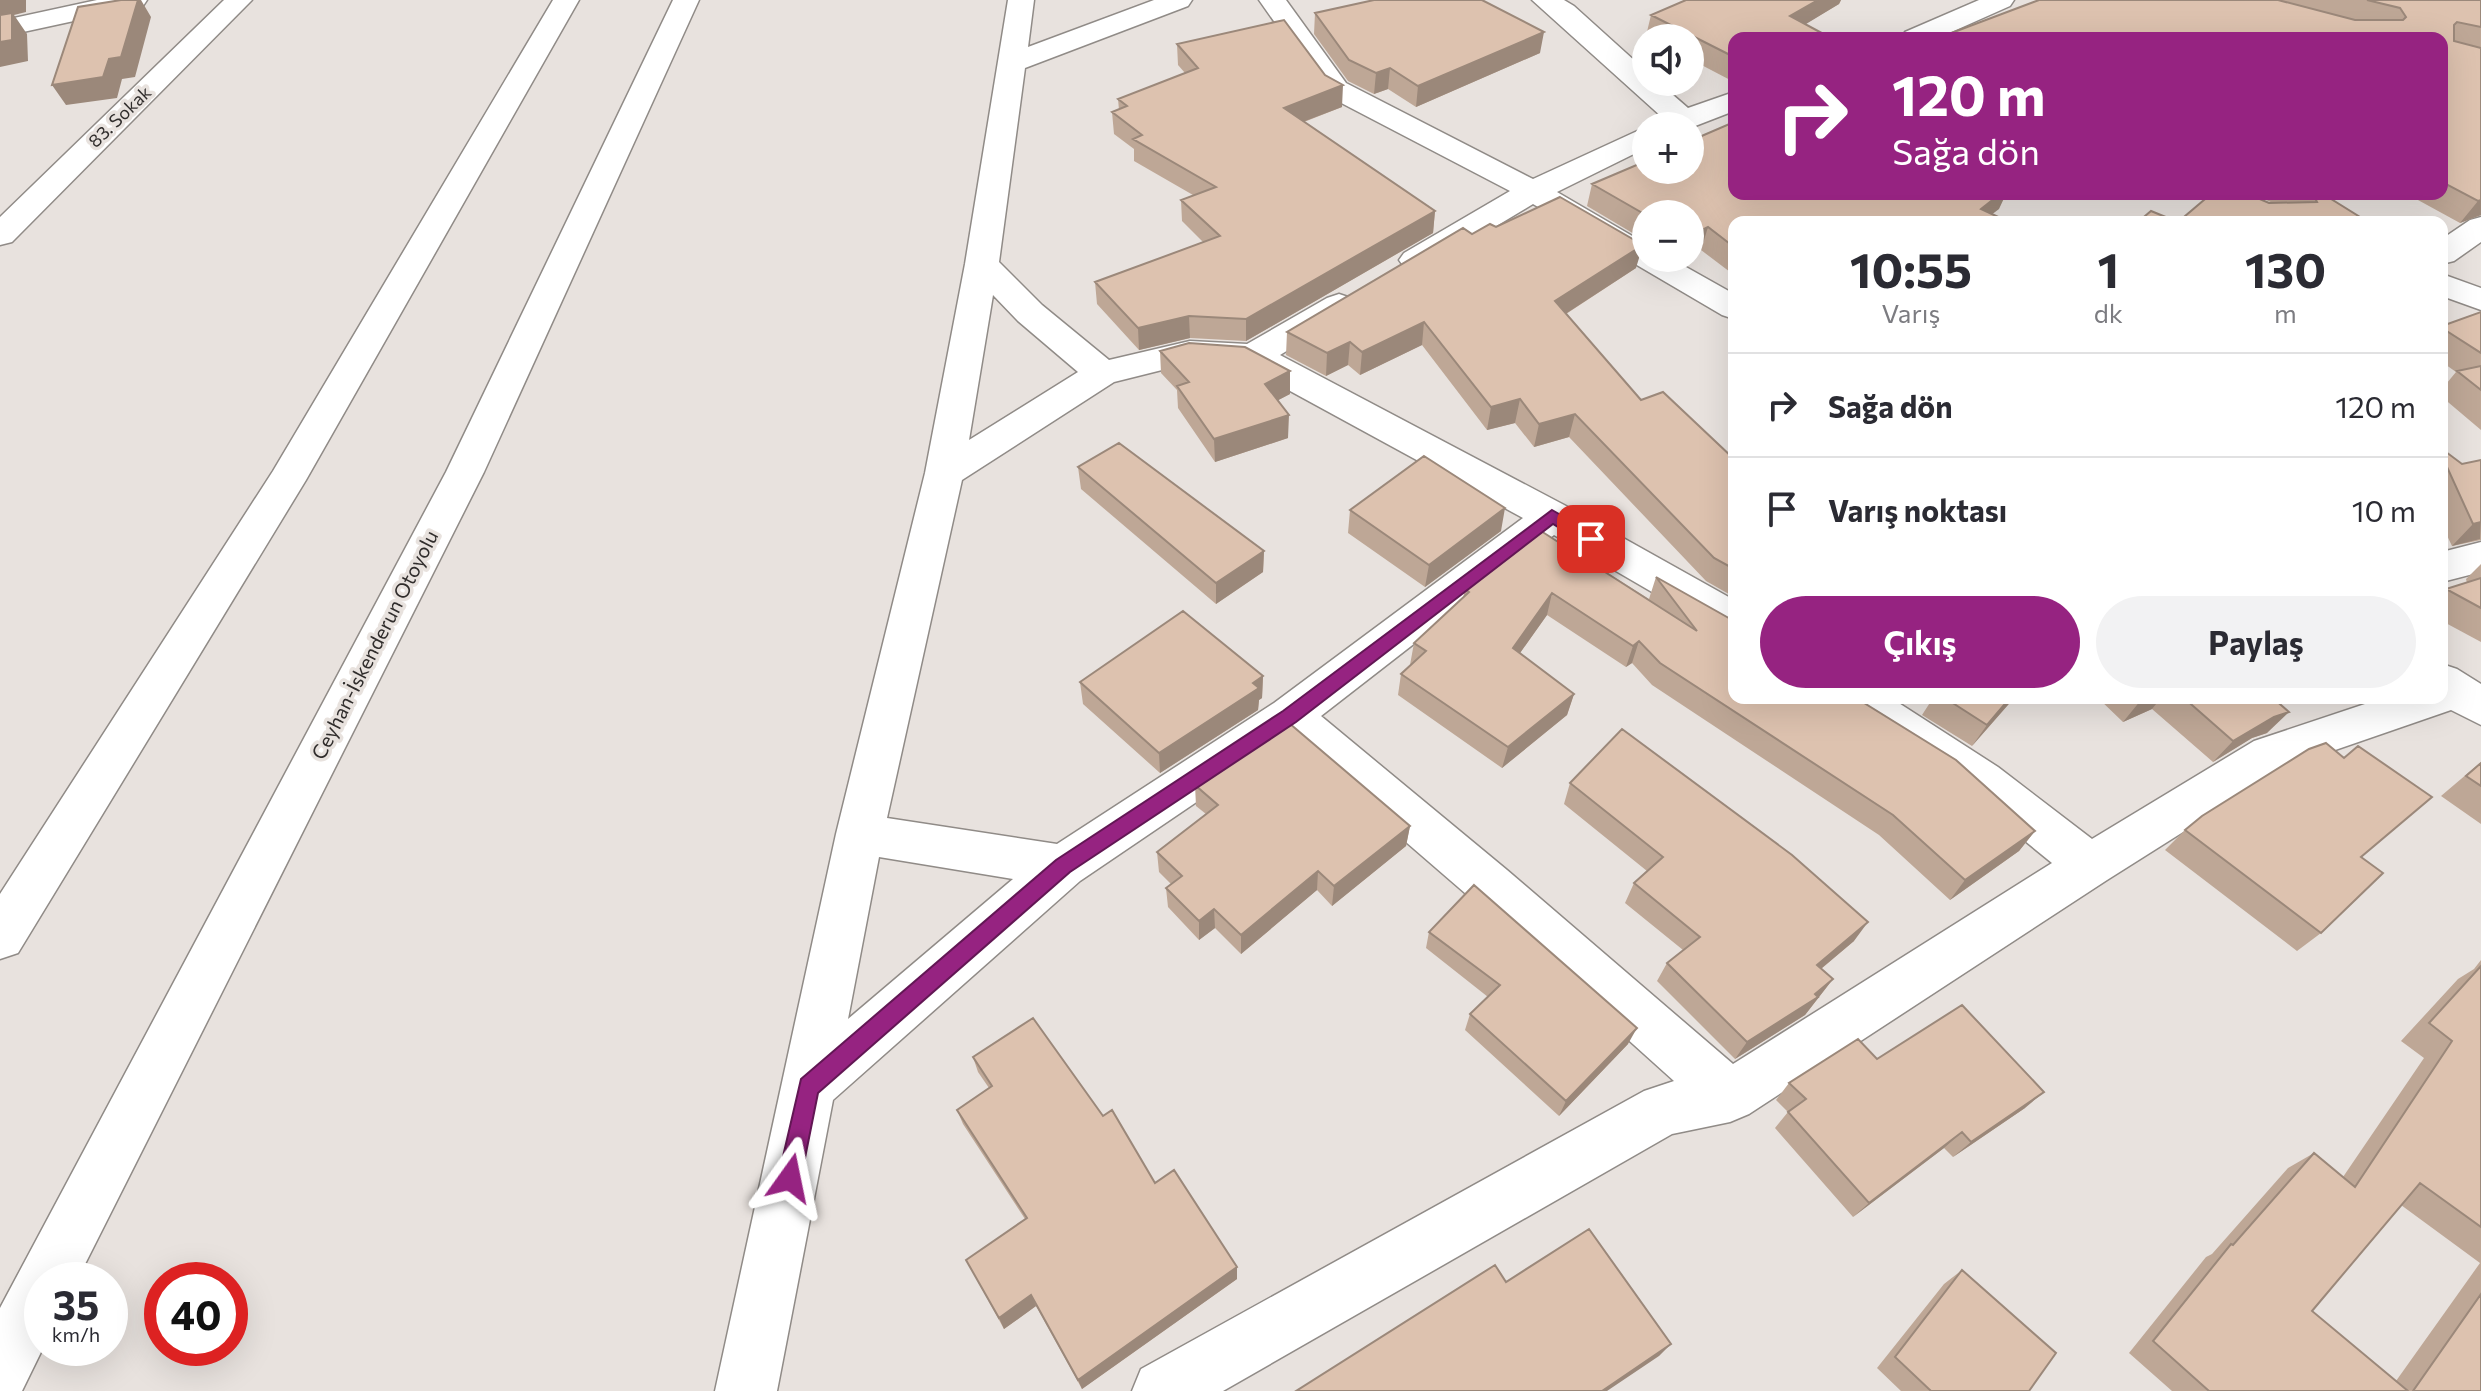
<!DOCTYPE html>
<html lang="tr">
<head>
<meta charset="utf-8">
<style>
  :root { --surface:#fff; --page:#f2f2f3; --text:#2b2b33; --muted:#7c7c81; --line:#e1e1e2; --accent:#962381 }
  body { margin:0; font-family:Commissioner,sans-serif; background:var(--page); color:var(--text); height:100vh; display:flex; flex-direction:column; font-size:30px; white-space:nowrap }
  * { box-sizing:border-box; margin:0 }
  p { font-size:26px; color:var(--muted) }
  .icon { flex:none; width:44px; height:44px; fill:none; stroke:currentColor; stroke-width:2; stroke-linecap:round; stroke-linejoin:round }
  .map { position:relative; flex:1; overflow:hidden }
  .details { position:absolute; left:1728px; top:216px; width:720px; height:488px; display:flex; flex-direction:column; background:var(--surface); border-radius:16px; box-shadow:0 8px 32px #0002 }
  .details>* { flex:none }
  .banner { position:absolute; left:1728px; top:32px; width:720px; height:168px; border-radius:16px; box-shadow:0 8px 32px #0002; background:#962381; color:#fff; overflow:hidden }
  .controls { position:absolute; left:1632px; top:24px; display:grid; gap:16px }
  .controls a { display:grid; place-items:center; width:72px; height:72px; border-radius:50%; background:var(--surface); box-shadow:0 8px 32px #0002; font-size:40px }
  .speed { position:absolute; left:24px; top:1262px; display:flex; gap:16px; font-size:40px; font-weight:700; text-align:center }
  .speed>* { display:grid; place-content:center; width:104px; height:104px; border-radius:50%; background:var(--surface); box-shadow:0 8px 32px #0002; line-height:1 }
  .speed small { font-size:20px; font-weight:400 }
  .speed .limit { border:12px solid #d22; background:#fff; color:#111 }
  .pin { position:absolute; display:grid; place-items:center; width:68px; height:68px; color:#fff; margin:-34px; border-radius:16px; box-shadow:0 4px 12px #0006 }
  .me { position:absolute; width:88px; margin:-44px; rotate:12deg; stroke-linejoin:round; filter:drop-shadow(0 0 6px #0008) }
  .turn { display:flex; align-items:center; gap:28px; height:168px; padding:0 32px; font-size:36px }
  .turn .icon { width:104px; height:104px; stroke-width:2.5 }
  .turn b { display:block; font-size:56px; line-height:68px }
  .eta { display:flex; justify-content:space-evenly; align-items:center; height:136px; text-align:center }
  .eta b { font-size:48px; font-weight:700; line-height:56px }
  .primary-button { display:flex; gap:16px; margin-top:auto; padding:16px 32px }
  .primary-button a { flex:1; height:92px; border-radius:48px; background:var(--accent); color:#fff; font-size:32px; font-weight:700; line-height:92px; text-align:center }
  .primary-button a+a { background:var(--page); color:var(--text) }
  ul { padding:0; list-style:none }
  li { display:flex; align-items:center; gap:24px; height:104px; padding:0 32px; border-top:2px solid var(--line) }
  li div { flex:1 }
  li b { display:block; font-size:30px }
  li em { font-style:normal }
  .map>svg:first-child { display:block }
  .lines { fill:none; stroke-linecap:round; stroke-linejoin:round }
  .minor-casing { stroke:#908b87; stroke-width:3 }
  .highway-casing { stroke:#908b87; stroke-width:3 }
  .minor { fill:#fff; fill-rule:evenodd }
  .highway { fill:#fff; fill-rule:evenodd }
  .wall { fill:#bea796; fill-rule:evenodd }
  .shaded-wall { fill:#9b887a }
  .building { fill:#ddc2af; stroke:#9b887a; stroke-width:2 }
  .route { fill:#962381; stroke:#621754; stroke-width:2 }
  .labels { text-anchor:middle; stroke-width:7; stroke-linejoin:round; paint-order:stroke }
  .far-street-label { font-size:18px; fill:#302d2c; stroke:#e8e2de }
  .street-label { font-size:20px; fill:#302d2c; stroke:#e8e2de }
</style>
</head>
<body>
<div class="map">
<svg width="2481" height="1391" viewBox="0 0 2481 1391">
  <rect width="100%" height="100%" fill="#e8e2de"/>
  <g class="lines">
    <g class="minor-casing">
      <path id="minor" d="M 97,0 L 147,0 L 143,6 L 0,37 L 0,21 Z
        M 224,0 L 252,0 L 12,242 L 0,245 L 0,217 Z
        M 1008,0 L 1034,0 L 1028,47 L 1154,0 L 1192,0 L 1188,6 L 1025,68 L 999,262 L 1042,305 L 1109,360 L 1190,341 L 1247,344 L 1327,298 L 1339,294 L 1351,298 L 1356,305 L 1351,312 L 1280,355 L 1566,506 L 1734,600 L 1734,636 L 1719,631 L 1554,535 L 1321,716 L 1507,870 L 1733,1064 L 2052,863 L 1966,793 L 1840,710 L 1834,698 L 1891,698 L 1998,767 L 2092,839 L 2254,741 L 2383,698 L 2442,698 L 2442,664 L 2457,669 L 2481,684 L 2481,725 L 2451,710 L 2286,767 L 2107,880 L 1749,1114 L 1730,1122 L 1672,1134 L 1223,1391 L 1132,1391 L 1141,1369 L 1644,1091 L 1674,1081 L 1473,900 L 1288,740 L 1080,881 L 833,1100 L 777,1391 L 715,1391 L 836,834 L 925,473 L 965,264 ZM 993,295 L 1018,321 L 1078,372 L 969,440 ZM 1190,363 L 1246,367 L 1523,518 L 1274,703 L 1057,844 L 887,818 L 962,480 L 1114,382 ZM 879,857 L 1013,879 L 848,1019 Z
        M 1259,0 L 1286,0 L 1346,83 L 1533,179 L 1646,127 L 1646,148 L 1557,192 L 1646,244 L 1646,258 L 1670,258 L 1734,294 L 1734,319 L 1722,315 L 1533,204 L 1428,267 L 1416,270 L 1404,267 L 1399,260 L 1404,253 L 1510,191 L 1326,95 Z
        M 1532,0 L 1564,0 L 1574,6 L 1646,71 L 1646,82 L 1658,82 L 1688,108 L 1734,92 L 1734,111 L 1690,128 L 1653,126 L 1663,118 Z
        M 1979,0 L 2014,0 L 2010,6 L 1938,38 L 1901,38 L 1905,32 Z
        M 2481,217 L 2481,242 L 2454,261 L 2442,264 L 2442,239 L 2470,220 Z
        M 2442,274 L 2481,288 L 2481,310 L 2442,296 Z
        M 2481,542 L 2481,572 L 2442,582 L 2442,552 Z"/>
    </g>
    <g class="highway-casing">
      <path id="highway" d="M 553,0 L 579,0 L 306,480 L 18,953 L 0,959 L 0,894 L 273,471 Z
        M 673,0 L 699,0 L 484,472 L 77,1280 L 42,1280 L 43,1348 L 22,1391 L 0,1391 L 0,1308 L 446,472 Z"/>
    </g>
    <use href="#minor" class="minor"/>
    <use href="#highway" class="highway"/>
  </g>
  <path class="wall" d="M 1686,0 L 1841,0 L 1839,4 L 1805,24 L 1734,38 L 1734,82 L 1690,59 L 1690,38 L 1649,38 L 1646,36 L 1651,15 Z
    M 2039,0 L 2481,0 L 2481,215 L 2460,223 L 2407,194 L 2442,194 L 2442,38 Z
    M 1486,2 L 1540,53 L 1416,107 L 1388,89 L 1374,94 L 1348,81 L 1314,34 L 1315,13 Z
    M 1177,44 L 1342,107 L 1304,122 L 1435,211 L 1433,233 L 1246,341 L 1190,338 L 1139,350 L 1097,304 L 1095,282 L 1203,242 L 1182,221 L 1181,200 L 1193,195 L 1134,161 L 1134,149 L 1114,134 L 1112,112 L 1119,110 L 1118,99 L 1185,73 L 1178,65 Z
    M 1592,184 L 1999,209 L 1734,222 L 1734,275 L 1701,250 L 1690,214 L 1646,214 L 1646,241 L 1587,206 Z
    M 2252,194 L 2323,194 L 2368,222 L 2178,222 L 2273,203 Z
    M 1496,227 L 1636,268 L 1566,314 L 1641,400 L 1734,459 L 1734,597 L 1706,581 L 1569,437 L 1534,447 L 1515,423 L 1487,430 L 1422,345 L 1360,375 L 1348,365 L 1326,376 L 1286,355 L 1287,332 L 1472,234 Z
    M 2481,312 L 2481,430 L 2442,397 L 2442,389 L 2456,372 L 2442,362 L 2442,326 Z
    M 1160,351 L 1290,371 L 1290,394 L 1278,400 L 1288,438 L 1215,462 L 1178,408 L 1177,390 L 1161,373 Z
    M 2442,449 L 2462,464 L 2481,460 L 2481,540 L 2452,546 L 2442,525 Z
    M 1078,467 L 1264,551 L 1263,572 L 1216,604 L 1081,489 Z
    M 1350,510 L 1501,531 L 1425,587 L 1348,533 Z
    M 1541,531 L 1649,599 L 1656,577 L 2035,831 L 2019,851 L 1950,900 L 1879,835 L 1652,685 L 1632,663 L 1626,667 L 1547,615 L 1520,653 L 1574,694 L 1567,715 L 1502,768 L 1398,695 L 1401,674 L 1410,665 L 1414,643 L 1463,598 L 1465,589 Z
    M 2481,564 L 2481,642 L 2442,621 L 2442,593 L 2446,589 L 2467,583 L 2466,579 Z
    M 1263,676 L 1262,698 L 1259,700 L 1258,710 L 1160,773 L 1083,704 L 1080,682 Z
    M 1933,698 L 2014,698 L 1972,746 L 1922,715 Z
    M 2098,698 L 2273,698 L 2267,733 L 2252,738 L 2213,762 L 2152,709 L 2123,722 Z
    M 2481,762 L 2481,824 L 2441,796 Z
    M 1570,783 L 1854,941 L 1821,969 L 1833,979 L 1805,1015 L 1735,1059 L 1657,981 L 1667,963 L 1683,950 L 1625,903 L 1634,883 L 1647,871 L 1564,804 Z
    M 1195,785 L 1410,826 L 1406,846 L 1332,906 L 1317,890 L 1241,954 L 1215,928 L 1199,940 L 1168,907 L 1166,888 L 1171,884 L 1159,872 L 1157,852 L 1206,814 L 1196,806 Z
    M 2185,830 L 2361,857 L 2321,933 L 2297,951 L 2165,850 Z
    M 1429,932 L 1628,1044 L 1559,1116 L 1465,1030 L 1470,1014 L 1488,997 L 1426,948 Z
    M 2481,960 L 2481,1391 L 2172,1391 L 2129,1353 L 2206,1257 L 2212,1254 L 2288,1168 L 2314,1153 L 2343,1177 L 2424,1058 L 2401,1041 L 2458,979 L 2474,969 ZM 2401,1205 L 2480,1263 L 2396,1381 L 2312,1311 Z
    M 973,1057 L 1103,1116 L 1155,1183 L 1237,1279 L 1082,1389 L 1036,1306 L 1004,1329 L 966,1260 L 1025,1219 L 963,1124 L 957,1110 L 989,1088 L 978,1072 Z
    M 1877,1059 L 2025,1108 L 1953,1157 L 1944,1148 L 1853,1217 L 1775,1128 L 1788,1112 L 1776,1100 L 1789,1083 Z
    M 1962,1270 L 2029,1391 L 1901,1391 L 1877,1368 L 1944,1284 Z"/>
  <path class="shaded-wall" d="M 0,0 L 26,0 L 26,12 L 14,15 L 27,34 L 28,61 L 0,67 Z
    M 138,0 L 141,0 L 151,17 L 135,77 L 122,79 L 117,98 L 66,105 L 52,85 L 109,59 Z
    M 1818,0 L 1841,0 L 1839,4 L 1783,38 L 1790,16 Z
    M 1544,32 L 1540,53 L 1416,107 L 1418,86 Z
    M 1390,68 L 1388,89 L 1374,94 L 1376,73 Z
    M 1343,85 L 1342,107 L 1284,129 L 1284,108 Z
    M 2000,194 L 2006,194 L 1999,209 L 1982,222 L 1981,209 Z
    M 2481,200 L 2481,215 L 2460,223 L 2478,201 Z
    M 1435,211 L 1433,233 L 1246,341 L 1246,319 Z
    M 1708,227 L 1701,250 L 1690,255 L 1690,236 Z
    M 1643,245 L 1636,268 L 1550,324 L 1555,301 Z
    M 1189,316 L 1190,338 L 1139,350 L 1138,328 Z
    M 1424,322 L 1422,345 L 1360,375 L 1362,352 Z
    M 1350,342 L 1348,365 L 1326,376 L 1327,353 Z
    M 1290,371 L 1290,394 L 1265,407 L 1265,384 Z
    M 1520,399 L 1515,423 L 1487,430 L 1491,407 Z
    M 1575,414 L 1569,437 L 1534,447 L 1539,424 Z
    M 1289,415 L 1288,438 L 1215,462 L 1214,439 Z
    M 1505,508 L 1501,531 L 1425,587 L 1429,565 Z
    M 2481,522 L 2480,539 L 2452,546 L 2473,524 Z
    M 1264,551 L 1263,572 L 1216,604 L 1216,583 Z
    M 1552,593 L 1547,615 L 1508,670 L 1513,648 Z
    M 1639,641 L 1632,663 L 1626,667 L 1633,646 Z
    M 1263,676 L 1262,698 L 1259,700 L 1258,710 L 1160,773 L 1159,753 Z
    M 1574,694 L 1567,715 L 1502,768 L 1508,747 Z
    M 2010,698 L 2014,698 L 1972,746 L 1987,725 Z
    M 2146,698 L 2161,698 L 2152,709 L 2123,722 L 2141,700 Z
    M 2289,712 L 2267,733 L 2252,738 L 2213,762 L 2233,741 L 2274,717 Z
    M 1410,826 L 1406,846 L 1332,906 L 1334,886 Z
    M 2035,831 L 2019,851 L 1950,900 L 1965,880 Z
    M 1318,871 L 1317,890 L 1241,954 L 1241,935 Z
    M 1214,909 L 1215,928 L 1199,940 L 1199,921 Z
    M 1868,922 L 1854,941 L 1804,983 L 1817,965 Z
    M 1833,979 L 1805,1015 L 1735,1059 L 1747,1042 L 1815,994 Z
    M 1637,1028 L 1628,1044 L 1559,1116 L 1566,1101 Z
    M 2044,1092 L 2025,1108 L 1953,1157 L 1971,1142 Z
    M 1962,1132 L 1944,1148 L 1853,1217 L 1869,1203 Z
    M 1237,1267 L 1237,1279 L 1082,1389 L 1078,1380 Z
    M 1031,1295 L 1036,1306 L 1004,1329 L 999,1318 Z
    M 1671,1344 L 1659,1356 L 1607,1391 L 1602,1391 Z"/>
  <path class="building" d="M 121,0 L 138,0 L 121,57 L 109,59 L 103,77 L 52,85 L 78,7 Z
    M 1374,0 L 1482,0 L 1544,32 L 1418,86 L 1390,68 L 1376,73 L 1349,60 L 1315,13 Z
    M 1686,0 L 1818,0 L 1790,16 L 1831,38 L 1734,38 L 1734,57 L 1651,15 Z
    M 2039,0 L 2278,0 L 2355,20 L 2403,20 L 2406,17 L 2400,8 L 2367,0 L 2481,0 L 2481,27 L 2457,22 L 2454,25 L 2454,41 L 2481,48 L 2481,200 L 2478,201 L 2442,182 L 2442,38 L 1938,38 Z
    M 12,13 L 12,40 L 0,42 L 0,15 Z
    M 1284,20 L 1325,75 L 1343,85 L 1284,108 L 1435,211 L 1246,319 L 1189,316 L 1138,328 L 1095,282 L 1220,236 L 1181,200 L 1216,187 L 1133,139 L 1142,135 L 1112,112 L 1127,106 L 1118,99 L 1198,68 L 1177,44 Z
    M 1734,122 L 1734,194 L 2000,194 L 1981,209 L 2009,222 L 1734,222 L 1734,247 L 1708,227 L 1690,236 L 1690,214 L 1646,215 L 1592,184 L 1646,161 L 1646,170 L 1690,170 L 1690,141 Z
    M 2211,194 L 2248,194 L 2269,203 L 2317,202 L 2313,194 L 2323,194 L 2368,222 L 2138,222 L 2151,211 L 2178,222 Z
    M 1560,197 L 1643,245 L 1555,301 L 1641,400 L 1663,392 L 1734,459 L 1734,569 L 1714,558 L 1575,414 L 1539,424 L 1520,399 L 1491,407 L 1424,322 L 1362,352 L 1350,342 L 1327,353 L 1287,332 L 1463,228 L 1472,234 L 1490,224 L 1496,227 Z
    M 2481,312 L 2481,353 L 2442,328 L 2442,326 Z
    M 1189,343 L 1245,347 L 1290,371 L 1265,384 L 1289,415 L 1214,439 L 1177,386 L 1189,382 L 1160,351 Z
    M 2481,366 L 2481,390 L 2457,371 Z
    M 1119,443 L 1264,551 L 1216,583 L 1078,467 Z
    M 2442,449 L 2462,464 L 2481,460 L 2481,522 L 2473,524 L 2442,456 Z
    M 1424,456 L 1505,508 L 1429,565 L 1350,510 Z
    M 1541,531 L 1697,631 L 1656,577 L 1734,621 L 1734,698 L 1856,698 L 1956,760 L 2035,831 L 1965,880 L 1893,815 L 1660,663 L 1639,641 L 1633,646 L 1552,593 L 1513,648 L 1574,694 L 1508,747 L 1401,674 L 1426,651 L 1414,643 L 1469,592 L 1465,589 Z
    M 2481,578 L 2481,608 L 2446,589 Z
    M 1183,611 L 1263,676 L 1253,683 L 1259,688 L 1159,753 L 1080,682 Z
    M 1945,698 L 2010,698 L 1987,725 Z
    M 2184,698 L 2273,698 L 2289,712 L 2274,717 L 2233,741 Z
    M 1289,723 L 1410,826 L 1334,886 L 1318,871 L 1241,935 L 1214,909 L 1199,921 L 1166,888 L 1182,876 L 1157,852 L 1218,805 L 1195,785 Z
    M 1622,729 L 1792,855 L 1868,922 L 1817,965 L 1833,979 L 1815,994 L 1818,997 L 1747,1042 L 1667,963 L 1700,937 L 1634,883 L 1663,857 L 1570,783 Z
    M 2326,743 L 2344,758 L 2358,746 L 2432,797 L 2361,857 L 2383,873 L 2321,933 L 2185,830 L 2202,816 L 2309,749 Z
    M 2481,763 L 2481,786 L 2466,776 Z
    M 1474,885 L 1637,1028 L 1566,1101 L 1470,1014 L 1500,985 L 1429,932 Z
    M 2481,966 L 2481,1227 L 2420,1183 L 2312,1311 L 2408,1391 L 2209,1391 L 2153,1341 L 2231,1244 L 2233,1245 L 2314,1153 L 2355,1187 L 2452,1041 L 2429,1023 Z
    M 1962,1005 L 2044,1092 L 1971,1142 L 1962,1132 L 1869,1203 L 1788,1112 L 1806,1099 L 1789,1083 L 1858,1039 L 1877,1059 Z
    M 1033,1018 L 1103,1116 L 1112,1110 L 1155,1183 L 1174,1170 L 1237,1267 L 1078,1380 L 1031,1295 L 999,1318 L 966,1260 L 1027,1218 L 957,1110 L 992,1086 L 973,1057 Z
    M 1589,1229 L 1671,1344 L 1602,1391 L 1296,1391 L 1495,1265 L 1506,1282 Z
    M 1962,1270 L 2056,1353 L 2029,1391 L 1931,1391 L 1895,1357 Z
    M 2481,1294 L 2481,1391 L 2413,1391 Z"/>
  <path class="route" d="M 1552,510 L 1596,535 L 1599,539 L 1596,544 L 1585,544 L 1553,524 L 1296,722 L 1070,872 L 818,1093 L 801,1178 L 798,1186 L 790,1190 L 781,1186 L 778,1178 L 801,1079 L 1056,860 L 1283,711 Z"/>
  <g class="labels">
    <g class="far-street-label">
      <text transform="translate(120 117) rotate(-44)" y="6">83. Sokak</text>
    </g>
    <g class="street-label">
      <text transform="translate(375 645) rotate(-63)" y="7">Ceyhan-İskenderun Otoyolu</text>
    </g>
  </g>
</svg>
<div class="controls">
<a><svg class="icon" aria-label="sound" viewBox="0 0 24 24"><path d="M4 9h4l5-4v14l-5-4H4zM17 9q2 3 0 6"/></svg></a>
<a>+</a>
<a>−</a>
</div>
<div class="speed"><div>35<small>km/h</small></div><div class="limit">40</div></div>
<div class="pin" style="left:1591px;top:539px;background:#d93025"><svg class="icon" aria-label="arrive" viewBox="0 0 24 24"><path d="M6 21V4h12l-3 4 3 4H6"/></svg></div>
<svg class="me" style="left:790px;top:1178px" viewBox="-20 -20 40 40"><path d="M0-17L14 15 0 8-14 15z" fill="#962381" stroke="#fff" stroke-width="4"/></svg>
<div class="banner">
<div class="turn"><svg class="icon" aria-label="right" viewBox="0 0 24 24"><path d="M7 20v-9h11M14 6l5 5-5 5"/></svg><div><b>120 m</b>Sağa dön</div></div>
</div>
<section class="details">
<div class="eta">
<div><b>10:55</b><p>Varış</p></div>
<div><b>1</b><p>dk</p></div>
<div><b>130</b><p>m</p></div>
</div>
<ul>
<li><svg class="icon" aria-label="right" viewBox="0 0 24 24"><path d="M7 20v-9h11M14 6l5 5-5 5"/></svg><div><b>Sağa dön</b></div><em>120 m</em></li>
<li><svg class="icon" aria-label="arrive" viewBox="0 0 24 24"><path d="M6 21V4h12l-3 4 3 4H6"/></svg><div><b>Varış noktası</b></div><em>10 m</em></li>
</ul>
<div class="primary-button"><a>Çıkış</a><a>Paylaş</a></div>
</section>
</div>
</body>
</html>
